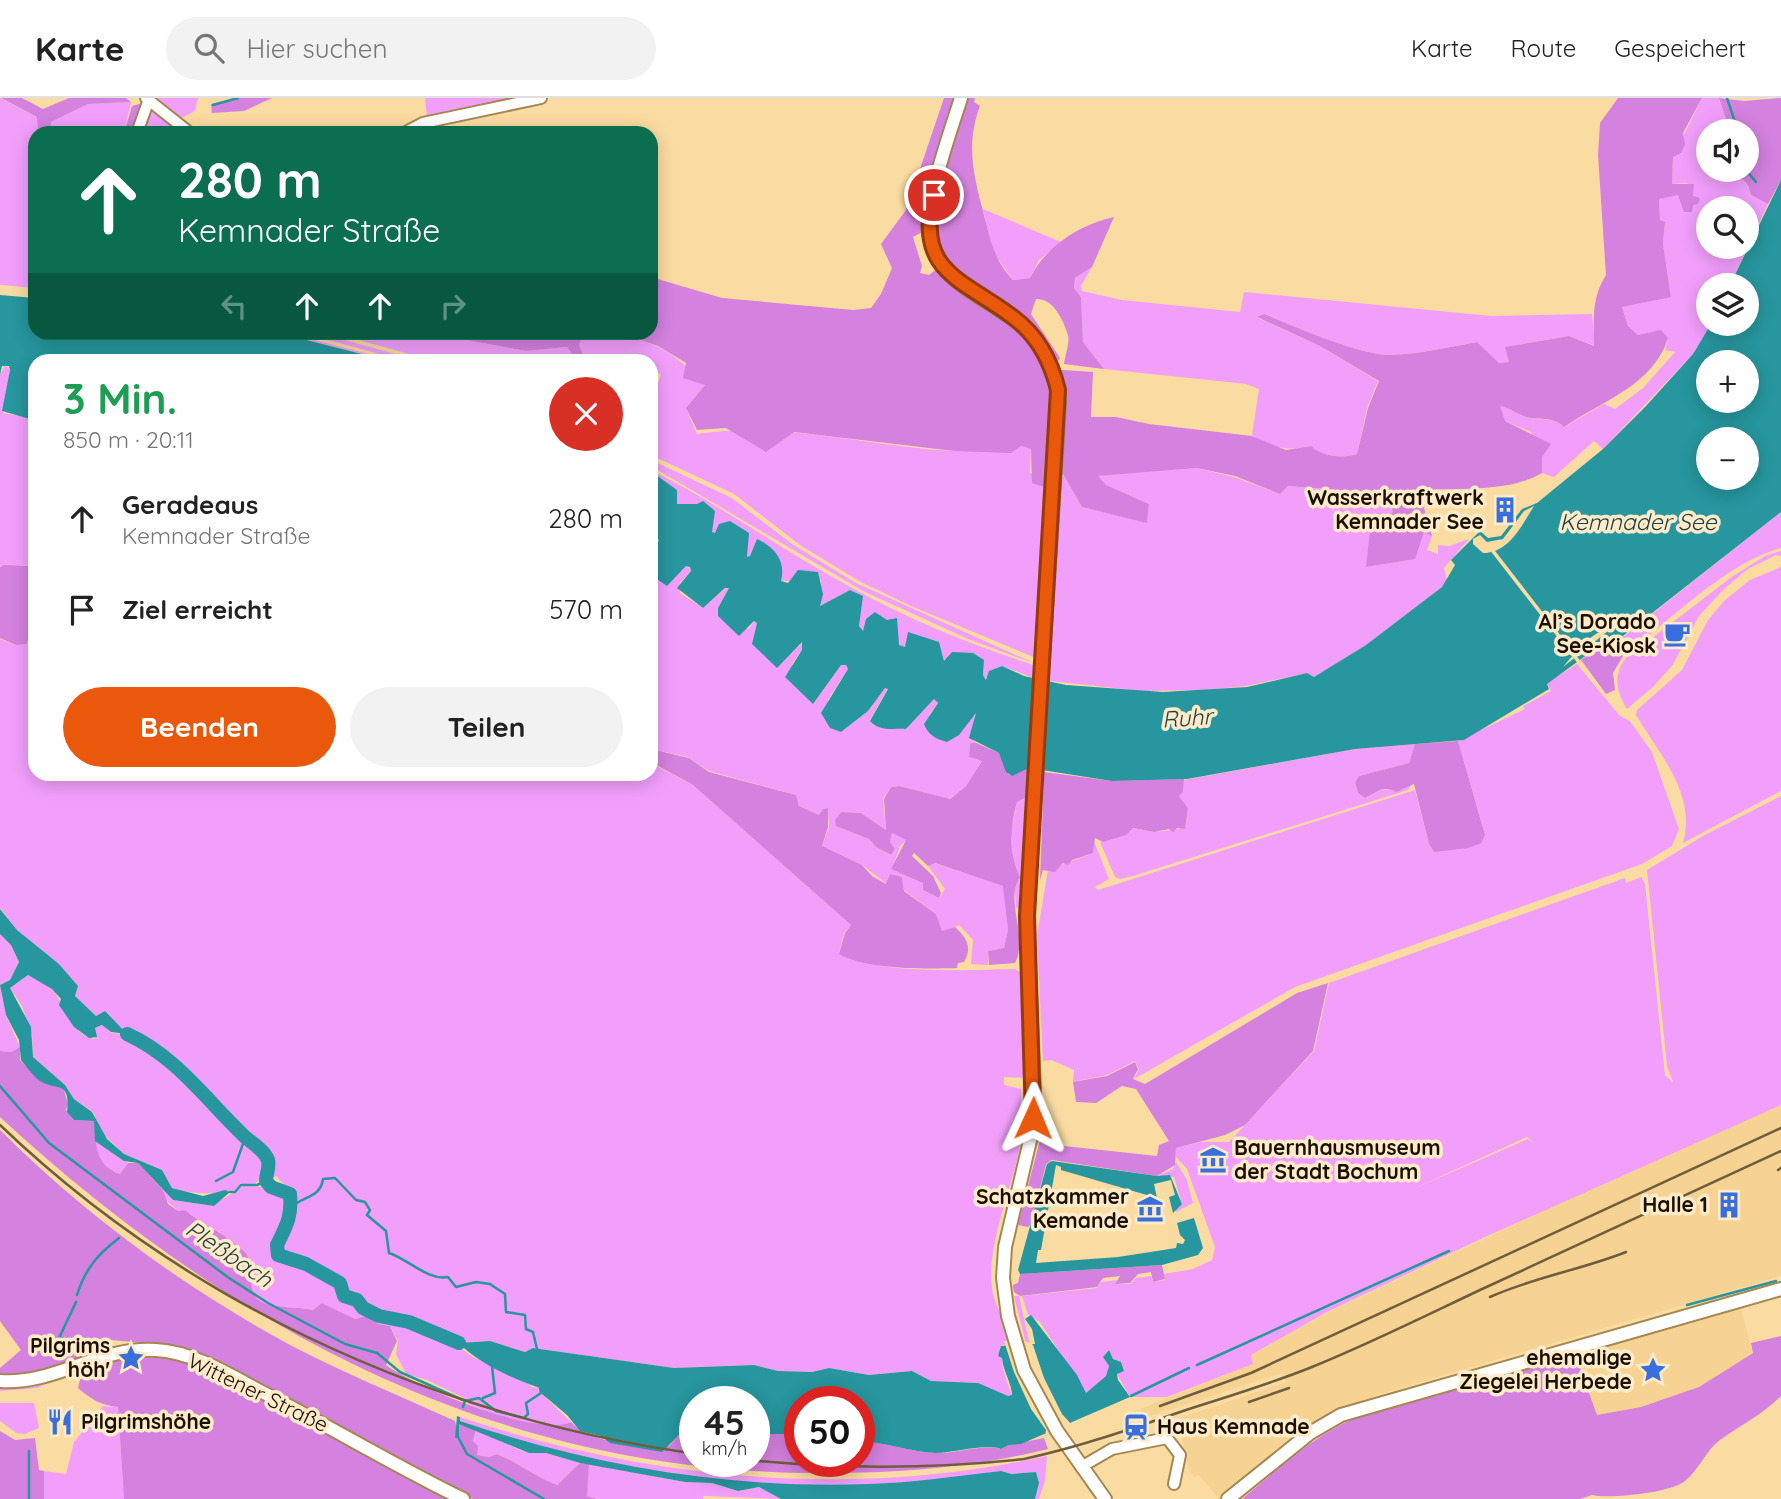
<!DOCTYPE html>
<html lang="de">
<head>
<meta charset="utf-8">
<style>
  :root { --surface:#fff; --page:#f2f2f2; --text:#222; --muted:#767676; --line:#e0e0e0; --accent:#ea580c }
  body { margin:0; font-family:Quicksand,sans-serif; background:var(--page); color:var(--text); height:100vh; display:flex; flex-direction:column; font-size:26px; white-space:nowrap }
  * { box-sizing:border-box; margin:0 }
  p { font-size:23px; color:var(--muted) }
  .icon { flex:none; width:38px; height:38px; fill:none; stroke:currentColor; stroke-width:2; stroke-linecap:round; stroke-linejoin:round }
  .map { position:relative; flex:1; overflow:hidden }
  .side { position:absolute; left:28px; top:256px; width:630px; height:427px; display:flex; flex-direction:column; background:var(--surface); border-radius:21px; box-shadow:0 4px 18px #0003 }
  .side>* { flex:none }
  .top-card { position:absolute; left:28px; top:28px; width:630px; height:214px; border-radius:21px; box-shadow:0 4px 18px #0003; background:#0b6e4f; color:#fff; overflow:hidden }
  .controls { position:absolute; left:1696px; top:21px; display:grid; gap:14px }
  .controls a { display:grid; place-items:center; width:63px; height:63px; border-radius:50%; background:var(--surface); box-shadow:0 4px 18px #0003; font-size:35px }
  .speed { position:absolute; left:679px; top:1288px; display:flex; gap:14px; font-size:35px; font-weight:700; text-align:center }
  .speed>* { display:grid; place-content:center; width:91px; height:91px; border-radius:50%; background:var(--surface); box-shadow:0 4px 18px #0003; line-height:1 }
  .speed small { font-size:18px; font-weight:400 }
  .speed .limit { border:10px solid #d22; background:#fff; color:#111 }
  .pin { position:absolute; display:grid; place-items:center; width:60px; height:60px; color:#fff; margin:-30px; border:4px solid #fff; border-radius:50%; box-shadow:0 2px 7px #0007 }
  .me { position:absolute; width:77px; margin:-38px; rotate:1deg; stroke-linejoin:round; filter:drop-shadow(0 0 5px #0008) }
  .turn { display:flex; align-items:center; gap:24px; height:147px; padding:0 35px; font-size:32px }
  .turn .icon { width:91px; height:91px; stroke-width:2.5 }
  .turn b { display:block; font-size:49px; line-height:60px }
  .lanes { display:flex; align-items:center; height:66px; padding:0 35px; background:#0003; justify-content:center; gap:35px; direction:ltr }
  .lanes .off { opacity:.35 }
  .round { display:grid; place-items:center; flex:none; width:74px; height:74px; border-radius:37px; background:var(--page) }
  .head { display:flex; align-items:center; justify-content:space-between; height:119px; padding:0 35px }
  h1 { font-size:42px; font-weight:700; line-height:52px; color:#1e9e55 }
  .cta { display:flex; gap:14px; margin-top:auto; padding:14px 35px }
  .cta a { flex:1; height:80px; border-radius:42px; background:var(--accent); color:#fff; font-size:28px; font-weight:700; line-height:80px; text-align:center }
  .cta a+a { background:var(--page); color:var(--text) }
  ul { padding:0; list-style:none }
  li { display:flex; align-items:center; gap:21px; height:91px; padding:0 35px }
  li div { flex:1 }
  li b { display:block; font-size:26px }
  li em { font-style:normal }
  header { display:flex; align-items:center; gap:42px; box-sizing:border-box; height:98px; padding:0 35px; background:var(--surface); border-bottom:2px solid var(--line) }
  header strong { font-size:33px }
  nav { display:flex; gap:38px; margin-inline-start:auto; font-size:24px }
  .search { width:490px; height:63px; background:var(--page); display:flex; align-items:center; gap:18px; box-sizing:border-box; padding:0 24px; border-radius:38px; color:var(--muted); font-size:26px }
  .map>svg:first-child { display:block }
  .built { fill:#f6d392 }
  .green { fill:#f29ffc; fill-rule:evenodd }
  .forest { fill:#d481df }
  .water { fill:#27969e; fill-rule:evenodd }
  .pier { fill:#fadca2 }
  .lines { fill:none; stroke-linecap:round; stroke-linejoin:round }
  .stream { stroke:#27969e; stroke-width:2.5 }
  .river { stroke:#27969e; stroke-width:14 }
  .minor-casing { stroke:#a58851; stroke-width:14 }
  .major-casing { stroke:#a58851; stroke-width:16 }
  .minor { stroke:#fff; stroke-width:10 }
  .major { stroke:#fff; stroke-width:12 }
  .rail { stroke:#6f5d3d; stroke-width:2.5 }
  .route-casing { stroke:#983908; stroke-width:18 }
  .route { stroke:#ea580c; stroke-width:12 }
  .labels { text-anchor:middle; stroke-width:7; stroke-linejoin:round; paint-order:stroke }
  .poi-label { font-size:21px; font-weight:bold; fill:#1a0f00; stroke:#fdebc9; text-anchor:end }
  .street-label { font-size:21px; fill:#1a0f00; stroke:#fdebc9 }
  .water-label { font-size:23px; font-style:italic; fill:#1f3f42; stroke:#fdebc9 }
</style>
</head>
<body>
<header>
<strong>Karte</strong>
<div class="search"><svg class="icon" aria-label="search" viewBox="0 0 24 24"><circle cx="10" cy="10" r="6"/><path d="M15 15l6 6"/></svg>Hier suchen</div>
<nav><a>Karte</a><a>Route</a><a>Gespeichert</a></nav>
</header>
<div class="map">
<svg width="1781" height="1401" viewBox="0 0 1781 1401">
  <rect width="100%" height="100%" fill="#fadca2"/>
  <path class="built" d="M 1781,1007 L 1781,1178 L 1380,1296 L 1340,1312 L 1249,1374 L 1219,1401 L 1199,1377 L 1194,1379 L 1189,1371 L 1177,1321 L 1286,1284 L 1283,1275 L 1131,1324 L 1128,1316 L 1253,1266 L 1251,1257 L 1327,1215 L 1639,1068 Z
    M 1739,1203 L 1753,1255 L 1699,1289 L 1641,1309 L 1597,1317 L 1575,1256 Z"/>
  <path class="green" d="M 0,0 L 37,19 L 38,35 L 35,35 L 35,190 L 0,187 Z
    M 154,0 L 198,0 L 195,13 L 179,21 Z
    M 425,0 L 525,0 L 427,21 Z
    M 1702,0 L 1719,0 L 1730,33 L 1708,33 L 1708,72 L 1735,72 L 1748,87 L 1751,97 L 1768,106 L 1730,187 L 1708,187 L 1708,226 L 1711,226 L 1693,256 L 1603,351 L 1594,343 L 1554,379 L 1542,375 L 1542,359 L 1531,334 L 1505,323 L 1499,308 C 1509,309 1512,313 1521,317 C 1536,324 1550,317 1564,329 L 1604,306 L 1615,311 L 1643,290 L 1675,254 L 1665,252 L 1668,240 L 1654,235 L 1638,237 L 1628,228 L 1622,209 L 1671,198 L 1663,146 L 1665,125 L 1660,122 L 1659,100 L 1678,97 L 1692,99 L 1687,85 L 1672,86 L 1673,59 ZM 1708,110 L 1746,110 L 1746,149 L 1708,149 Z
    M 131,4 L 124,35 L 50,35 L 51,24 L 88,6 Z
    M 148,5 L 187,35 L 139,35 Z
    M 983,111 L 1061,144 L 1039,162 L 1030,180 L 1013,182 L 992,153 Z
    M 1092,169 L 1081,188 L 1082,193 L 1122,202 L 1240,214 L 1244,194 L 1491,218 L 1592,216 L 1595,248 L 1569,238 L 1506,249 L 1509,264 L 1499,265 L 1476,244 C 1449,249 1419,256 1391,257 C 1359,257 1296,229 1264,216 L 1258,220 L 1320,248 L 1378,283 L 1367,310 L 1357,356 C 1343,361 1321,358 1310,348 C 1289,353 1270,351 1252,337 L 1259,291 L 1246,286 L 1104,271 L 1083,244 L 1081,199 L 1074,190 L 1075,180 Z
    M 279,235 L 288,235 L 391,262 L 385,262 Z
    M 302,235 L 319,235 L 417,262 L 402,262 Z
    M 334,235 L 427,235 L 526,253 L 567,249 L 577,262 L 430,262 Z
    M 584,235 C 638,235 668,246 705,287 L 686,310 L 697,336 C 782,323 867,348 952,353 C 974,354 998,350 1021,348 L 1031,351 L 1030,375 L 1063,376 L 1082,409 L 1147,424 L 1149,406 L 1106,387 L 1097,378 L 1197,370 L 1234,379 L 1280,396 L 1287,388 L 1387,396 L 1393,414 L 1367,469 L 1413,461 L 1424,433 L 1432,438 L 1427,452 L 1438,456 L 1438,447 L 1449,448 L 1469,441 L 1444,470 L 1447,482 L 1442,489 L 1366,547 L 1314,579 L 1307,575 L 1246,588 L 1204,592 L 1142,593 L 1050,583 L 1036,560 L 911,508 L 859,483 L 800,447 L 734,396 L 651,357 L 651,305 L 661,276 L 654,274 L 651,282 L 651,262 L 585,262 L 579,247 Z
    M 5,267 L 10,272 L 3,315 L 32,320 L 35,311 L 35,467 L 0,468 L 0,277 Z
    M 651,362 L 732,400 L 792,446 L 856,485 L 1036,566 L 968,541 L 863,493 L 651,368 Z
    M 651,372 C 721,407 785,454 854,491 C 912,523 974,548 1037,568 L 1036,581 L 1002,568 L 989,573 L 987,582 L 983,577 L 984,562 L 949,560 L 944,563 C 940,541 928,541 909,535 L 905,550 L 899,547 L 887,522 L 875,514 L 863,534 L 859,528 L 862,498 L 850,492 L 820,508 L 821,482 L 781,483 L 752,452 L 751,458 L 747,459 L 748,445 L 711,434 L 715,413 L 697,406 L 677,406 L 676,399 L 656,377 L 651,378 Z
    M 1781,414 L 1781,450 C 1725,465 1670,524 1623,557 L 1614,546 Z
    M 1781,453 L 1781,458 L 1776,457 L 1748,471 L 1724,491 L 1699,518 L 1672,568 L 1653,589 L 1627,611 C 1616,594 1613,576 1626,560 L 1733,478 L 1767,457 Z
    M 687,467 L 691,473 L 680,485 L 680,495 L 703,510 L 726,490 L 729,490 L 718,510 L 748,531 L 755,523 L 757,525 L 754,537 L 784,562 L 803,544 L 802,552 L 792,566 L 813,606 L 841,567 L 846,567 L 848,571 L 828,602 L 830,630 L 841,634 L 868,613 L 885,590 L 888,590 L 870,622 L 874,628 L 906,631 L 934,601 L 938,605 L 929,617 L 959,637 L 972,618 L 978,617 L 970,639 L 974,644 L 970,646 L 969,659 L 982,663 L 966,688 L 949,701 L 899,688 L 891,689 L 883,701 L 886,732 L 861,715 L 841,714 L 835,722 L 837,728 L 869,741 L 876,749 L 890,757 L 895,751 L 890,744 L 892,735 L 907,742 L 900,748 L 892,771 L 924,785 L 923,792 L 939,800 L 945,791 L 928,768 L 934,765 L 1004,788 L 1008,832 L 1004,850 L 988,853 L 988,867 L 971,866 L 973,842 L 959,827 L 942,834 L 936,816 L 904,792 L 902,779 L 890,776 L 887,786 L 862,767 L 822,748 L 829,729 L 828,710 L 823,711 L 819,717 L 799,708 L 796,697 L 709,673 L 688,659 L 651,651 L 651,477 L 667,487 Z
    M 1781,469 L 1781,693 L 1683,745 C 1697,696 1659,656 1636,617 L 1637,612 L 1682,572 L 1708,522 L 1725,502 L 1750,482 Z
    M 35,518 L 35,676 L 651,676 L 651,665 L 693,687 L 851,827 L 844,835 L 839,855 C 873,877 972,872 1015,871 L 1021,875 L 1027,976 L 1026,980 L 1004,979 L 1004,987 L 1021,991 C 1021,1009 1022,1027 1020,1045 C 1014,1094 971,1174 1003,1219 L 1053,1335 L 1045,1338 L 1003,1246 L 1001,1248 L 1003,1271 L 1012,1298 L 1003,1298 L 978,1285 L 931,1283 L 912,1273 L 869,1277 L 829,1270 L 812,1274 L 778,1273 L 754,1267 L 674,1270 L 533,1250 L 525,1254 L 490,1243 L 460,1245 L 392,1215 L 379,1217 L 364,1209 L 357,1200 L 347,1197 C 339,1168 303,1167 280,1154 L 282,1141 L 289,1132 L 296,1106 L 292,1095 L 276,1078 L 262,1084 L 262,1079 L 255,1086 L 241,1086 L 235,1092 C 213,1096 195,1097 172,1090 L 162,1072 L 124,1056 L 102,1035 L 93,1014 L 74,1001 L 65,987 L 33,959 L 32,937 L 22,908 L 10,890 L 28,877 C 35,880 46,885 52,891 C 66,907 70,937 95,941 L 95,930 L 103,927 L 111,935 L 126,936 L 105,913 L 96,918 L 75,898 L 78,888 L 59,866 L 17,832 L 0,810 L 0,541 L 16,547 L 28,546 Z
    M 1577,566 L 1620,618 L 1630,623 L 1652,654 L 1679,731 L 1672,748 L 1642,766 L 1295,889 L 1134,981 L 1139,971 L 1135,963 L 1107,977 L 1073,984 L 1074,972 L 1051,962 L 1043,963 L 1037,838 L 1048,772 L 1093,755 L 1094,743 L 1109,781 L 1095,789 L 1098,792 L 1415,692 L 1429,746 L 1434,754 L 1482,745 L 1485,737 L 1458,643 L 1525,611 L 1523,608 L 1551,593 L 1547,585 Z
    M 1415,646 L 1409,665 L 1359,678 L 1355,684 L 1358,695 L 1365,700 C 1378,694 1382,688 1396,694 L 1412,686 L 1408,692 L 1133,778 L 1120,781 L 1115,779 L 1100,744 L 1122,738 L 1133,730 L 1154,734 L 1185,730 L 1188,710 L 1179,698 L 1183,694 L 1184,682 L 1355,651 Z
    M 1029,698 L 1027,711 L 1021,814 L 1016,809 L 1011,734 L 1017,704 Z
    M 1781,698 L 1781,1007 L 1483,1140 L 1327,1214 L 1251,1257 L 1253,1266 L 1167,1299 L 1130,1299 L 1117,1276 L 1124,1272 L 1121,1264 L 1113,1261 L 1109,1252 L 1103,1259 L 1109,1268 L 1106,1278 L 1086,1295 L 1040,1224 L 1028,1217 L 1022,1198 L 1097,1190 L 1101,1184 L 1117,1182 L 1115,1186 L 1130,1186 L 1136,1180 L 1151,1178 L 1153,1184 L 1165,1182 L 1164,1176 L 1193,1171 L 1212,1162 L 1215,1149 L 1187,1071 L 1176,1059 L 1176,1050 L 1200,1044 L 1229,1044 L 1314,953 L 1329,885 L 1625,780 L 1626,785 L 1641,779 L 1645,786 L 1665,977 L 1673,984 L 1667,968 L 1647,772 L 1703,738 ZM 1527,1039 L 1535,1046 L 1528,1041 L 1413,1091 Z
    M 0,836 L 11,847 L 19,864 L 10,882 L 0,887 Z
    M 0,888 L 6,917 L 20,949 L 11,954 L 0,953 Z
    M 96,1043 L 128,1065 L 120,1076 C 102,1070 98,1061 96,1043 Z
    M 1176,1064 L 1187,1082 L 1193,1105 L 1176,1114 L 1175,1110 L 1182,1106 L 1174,1079 L 1157,1078 L 1173,1071 Z
    M 243,1088 L 269,1089 L 288,1098 L 285,1133 L 276,1143 L 274,1153 L 284,1165 C 299,1163 307,1171 318,1179 C 328,1187 341,1182 342,1199 C 357,1205 370,1220 387,1220 L 449,1242 L 473,1259 L 524,1282 L 532,1289 L 540,1290 L 542,1296 L 571,1324 C 542,1338 498,1316 469,1307 L 466,1301 L 427,1282 L 406,1276 L 396,1256 L 398,1243 L 390,1228 L 378,1226 L 370,1217 L 355,1221 L 322,1205 L 313,1212 C 300,1209 274,1209 264,1206 C 242,1197 258,1167 244,1153 C 230,1137 203,1128 185,1112 L 178,1113 L 164,1100 L 164,1092 L 173,1102 L 214,1108 C 224,1098 234,1096 243,1088 Z
    M 1014,1198 L 1019,1198 L 1029,1243 L 1072,1327 L 1066,1329 L 1026,1246 Z
    M 71,1275 L 37,1290 L 0,1293 L 0,1289 Z
    M 34,1305 L 39,1330 L 25,1336 L 16,1335 L 0,1323 L 0,1305 Z
    M 103,1308 L 118,1309 L 124,1401 L 44,1401 L 44,1373 L 66,1376 L 74,1344 Z
    M 460,1319 C 648,1382 852,1401 1047,1358 L 1045,1383 L 1039,1401 L 1035,1401 L 1039,1385 L 1036,1374 C 962,1380 887,1388 813,1387 C 692,1386 574,1363 459,1323 Z
    M 476,1332 L 522,1353 L 546,1355 L 580,1365 L 557,1387 C 535,1379 519,1365 497,1356 L 489,1359 L 477,1357 L 473,1343 Z
    M 589,1366 L 685,1384 L 712,1385 L 738,1393 L 759,1389 L 781,1401 L 704,1398 L 703,1401 L 598,1401 L 586,1398 Z"/>
  <path class="forest" d="M 1,0 L 22,0 L 43,11 L 69,0 L 126,0 L 131,4 L 88,6 L 51,24 L 50,35 L 38,35 L 37,19 Z
    M 235,0 L 272,0 L 244,13 L 212,15 L 211,6 Z
    M 944,0 L 958,0 L 924,133 L 913,139 L 922,168 L 920,175 L 929,177 L 938,170 L 952,185 L 1030,239 L 1048,271 L 1093,274 L 1091,319 L 1116,319 L 1149,326 L 1252,338 L 1286,352 L 1311,348 C 1321,358 1343,361 1357,356 L 1368,310 L 1379,283 L 1320,248 L 1257,219 L 1264,216 C 1296,229 1359,257 1391,257 C 1420,256 1449,249 1477,244 L 1499,265 L 1509,264 L 1505,249 L 1569,238 L 1594,248 C 1594,221 1591,201 1606,177 L 1598,57 L 1600,25 L 1618,0 L 1702,0 L 1683,35 L 1685,47 L 1681,55 L 1673,59 L 1672,86 L 1694,86 L 1693,98 L 1700,100 L 1698,106 L 1693,107 L 1692,114 L 1684,114 L 1678,97 L 1659,101 L 1660,122 L 1665,124 L 1663,146 L 1671,199 L 1622,209 L 1628,228 L 1638,237 L 1661,232 L 1668,240 C 1654,287 1600,304 1564,329 C 1550,316 1537,324 1521,317 C 1512,313 1510,310 1500,308 L 1505,323 L 1551,346 L 1542,359 L 1542,375 C 1510,394 1462,390 1426,392 L 1424,410 L 1432,438 L 1424,434 L 1415,461 L 1366,469 L 1370,433 L 1393,414 L 1387,396 L 1288,388 L 1280,396 L 1235,378 L 1197,370 L 1098,378 L 1106,387 L 1149,406 L 1147,425 L 1082,409 L 1063,376 L 1047,390 L 1032,385 L 1031,351 L 1021,348 L 1011,355 L 954,353 L 794,334 L 766,354 L 726,330 L 697,332 L 686,310 L 705,287 L 683,280 L 686,265 L 658,248 L 621,235 L 651,234 L 651,179 L 722,200 L 853,212 L 871,210 L 881,196 L 892,170 L 881,146 L 906,112 Z
    M 965,0 L 975,0 L 974,4 L 980,8 C 966,45 973,76 983,113 C 990,140 993,161 1013,182 L 1030,180 C 1046,148 1079,127 1114,119 L 1092,169 L 1075,180 L 1074,190 L 1081,199 L 1083,244 L 1104,271 L 1064,266 C 1065,258 1070,245 1068,237 C 1063,221 1053,200 1036,201 L 1031,216 L 1060,260 L 1058,263 L 1053,260 C 1042,243 1033,226 1017,214 C 1001,202 982,196 966,184 C 907,139 949,57 965,0 Z
    M 1719,0 L 1744,3 L 1781,0 L 1781,82 L 1768,106 L 1751,97 L 1748,87 L 1735,73 L 1746,72 L 1746,33 L 1730,33 Z
    M 146,4 L 135,35 L 124,35 L 132,8 Z
    M 428,235 L 584,235 L 579,247 L 585,262 L 577,262 L 567,249 L 526,253 Z
    M 4,467 L 35,468 L 35,515 L 27,546 L 16,547 L 0,540 L 0,469 Z
    M 1614,546 L 1623,558 L 1613,575 L 1615,592 L 1606,596 L 1581,562 L 1598,550 L 1604,554 Z
    M 1458,643 L 1485,737 L 1482,745 L 1468,750 L 1434,754 L 1429,746 L 1414,686 L 1396,694 C 1382,687 1378,694 1365,700 L 1358,695 L 1355,684 L 1359,678 L 1409,665 L 1415,646 Z
    M 974,644 L 999,655 L 1009,677 L 1028,670 L 1029,698 L 1017,704 C 1010,729 1008,755 1020,779 C 1004,801 1029,840 1015,865 L 989,867 L 988,853 L 1004,850 L 1008,832 L 1003,788 L 935,765 L 928,768 L 914,755 L 912,758 L 933,778 L 941,795 L 939,800 L 923,792 L 923,785 L 891,771 L 906,742 L 892,735 L 890,744 L 895,751 L 891,757 L 876,749 L 869,741 L 836,728 L 835,722 L 841,714 L 861,715 L 886,732 L 884,701 L 891,689 L 899,688 L 950,701 L 966,688 L 982,663 L 969,659 L 970,646 Z
    M 651,651 L 689,660 L 709,674 L 796,697 L 799,708 L 819,717 L 823,711 L 828,710 L 828,729 L 822,748 L 862,767 L 872,778 L 886,786 L 890,776 L 902,779 L 904,793 L 936,816 L 942,833 L 955,829 C 966,839 973,849 964,864 L 958,865 L 957,870 C 925,871 867,872 839,856 L 845,835 L 851,827 L 693,687 L 651,664 Z
    M 1044,674 L 1112,683 L 1184,681 L 1183,694 L 1179,698 L 1188,710 L 1185,731 L 1177,730 L 1173,734 L 1169,731 L 1154,734 L 1133,730 L 1126,737 L 1103,744 L 1095,740 L 1093,755 L 1072,762 L 1068,767 L 1063,765 L 1055,774 L 1043,772 L 1040,782 Z
    M 1328,885 L 1313,953 L 1245,1027 L 1225,1037 L 1176,1050 L 1175,1067 L 1157,1078 L 1052,1062 L 1046,1066 L 1031,1126 L 1028,1129 L 1018,1127 L 1040,1042 L 1064,1048 L 1157,1058 L 1159,1047 L 1169,1043 L 1136,991 L 1122,988 L 1096,1005 L 1076,1004 L 1073,984 L 1107,978 L 1135,964 L 1138,971 L 1133,981 L 1145,986 L 1297,895 Z
    M 20,949 L 20,962 L 42,984 L 61,988 L 64,992 L 68,1006 L 66,1012 L 74,1022 L 94,1023 C 97,1047 94,1067 120,1076 L 128,1065 L 138,1065 L 163,1092 L 168,1106 L 178,1113 L 185,1112 C 203,1128 229,1137 244,1153 C 258,1167 242,1197 264,1205 C 276,1210 299,1209 313,1212 L 322,1205 L 355,1221 L 370,1217 L 378,1226 L 390,1228 L 397,1243 L 386,1267 C 417,1290 538,1340 571,1324 C 594,1348 638,1346 669,1348 L 680,1336 L 695,1336 L 695,1363 L 754,1363 L 754,1336 L 800,1336 L 800,1363 L 859,1363 L 859,1343 C 886,1344 909,1354 936,1355 C 954,1356 987,1345 1001,1351 L 1009,1347 L 1044,1340 L 1048,1351 C 975,1369 901,1375 826,1375 C 503,1377 233,1234 0,1019 L 0,953 L 11,954 Z
    M 0,1032 C 85,1117 185,1190 290,1247 C 344,1275 400,1298 455,1323 L 459,1339 L 459,1325 L 476,1332 L 473,1343 L 478,1348 L 477,1357 L 489,1359 L 497,1356 C 519,1365 535,1379 557,1387 L 580,1365 L 589,1366 L 587,1398 L 597,1401 L 473,1401 L 354,1340 L 144,1245 L 111,1242 C 102,1265 23,1278 0,1276 L 0,1270 L 21,1252 L 0,1223 Z
    M 1162,1167 L 1165,1181 L 1153,1184 L 1151,1174 L 1138,1176 L 1130,1185 L 1115,1186 L 1120,1178 L 1103,1180 L 1097,1189 L 1020,1198 L 1014,1194 L 1013,1187 L 1018,1185 L 1020,1176 Z
    M 1781,1238 L 1781,1298 C 1763,1316 1741,1327 1720,1342 C 1706,1352 1699,1372 1685,1383 C 1670,1395 1609,1401 1592,1397 L 1580,1401 L 1242,1401 C 1284,1366 1319,1332 1372,1313 L 1575,1256 L 1597,1317 L 1641,1309 L 1699,1289 L 1753,1255 L 1751,1245 Z
    M 161,1256 L 196,1266 L 238,1286 L 454,1401 L 124,1401 L 118,1309 C 100,1307 91,1301 78,1290 L 83,1268 L 114,1259 Z
    M 0,1333 L 15,1342 L 35,1340 L 39,1372 L 44,1373 L 44,1401 L 0,1401 Z"/>
  <path class="water" d="M 1781,82 L 1781,414 L 1619,541 L 1601,550 L 1599,548 L 1547,586 L 1549,591 L 1464,642 L 1355,651 L 1187,681 L 1112,683 L 1029,670 L 1012,678 L 1006,674 L 999,655 L 969,640 L 976,615 L 959,637 L 947,644 C 936,641 928,637 924,626 L 938,605 L 934,601 L 906,631 C 894,630 879,634 870,623 L 888,591 L 885,590 L 868,613 L 841,634 L 830,630 L 821,615 L 848,571 L 846,567 L 841,567 L 813,606 L 785,579 L 802,552 L 802,544 L 777,570 L 752,546 L 757,525 L 754,523 L 739,538 L 718,518 L 718,510 L 729,490 L 725,490 L 703,510 L 677,490 L 691,473 L 690,469 L 686,468 L 667,488 L 651,477 L 651,454 L 659,442 L 656,440 L 651,445 L 651,378 L 656,377 L 677,392 L 677,406 L 697,406 L 703,403 L 715,413 L 712,434 L 715,435 L 719,426 L 730,423 L 749,435 L 747,459 L 750,458 L 757,441 C 776,450 786,464 781,483 L 788,485 L 798,472 L 818,474 L 823,496 L 820,508 L 850,492 L 863,498 L 859,528 L 863,533 L 866,521 L 875,514 L 887,522 L 897,520 L 899,547 L 905,549 L 908,534 L 939,544 L 944,563 L 952,554 L 973,555 L 984,562 L 983,577 L 986,582 L 989,573 L 1002,568 L 1024,578 L 1066,587 L 1163,594 L 1247,589 L 1307,575 L 1314,579 L 1366,547 L 1442,489 L 1455,467 L 1451,462 L 1480,433 L 1488,440 L 1501,438 L 1522,411 L 1537,405 L 1603,351 L 1646,308 L 1693,256 L 1711,226 L 1746,226 L 1746,187 L 1730,187 ZM 1708,264 L 1746,264 L 1746,303 L 1708,303 ZM 1708,341 L 1746,341 L 1746,380 L 1708,380 ZM 1534,408 C 1522,427 1509,455 1483,455 L 1473,446 L 1473,441 L 1480,437 L 1487,444 L 1503,441 L 1524,413 ZM 1613,529 L 1563,569 C 1575,555 1594,531 1613,529 Z
    M 0,197 L 35,200 L 35,234 L 279,235 L 385,262 L 35,262 L 35,311 L 30,321 L 2,313 L 10,272 L 9,268 L 2,268 L 0,277 Z
    M 0,811 L 17,832 L 59,866 L 78,888 L 75,898 L 96,918 L 105,913 L 127,936 L 111,934 L 102,927 L 95,930 L 97,939 L 89,940 L 74,929 L 59,907 L 61,901 L 52,891 L 28,877 L 10,890 L 31,929 L 33,959 L 65,987 L 74,1001 L 92,1014 L 107,1041 L 124,1056 L 162,1072 L 172,1090 L 203,1098 L 225,1092 L 230,1094 L 214,1108 L 173,1102 L 138,1065 L 124,1063 L 95,1043 L 94,1023 L 74,1022 L 67,1014 C 71,981 55,993 40,983 C 33,978 27,969 21,962 L 19,942 L 6,917 L 0,887 L 10,882 L 19,864 L 11,847 L 0,836 Z
    M 1052,1063 L 1157,1078 L 1170,1077 L 1182,1106 L 1173,1115 L 1169,1099 L 1175,1097 L 1171,1082 L 1154,1086 L 1157,1100 L 1061,1072 L 1061,1069 L 1056,1067 L 1041,1152 L 1038,1152 L 1036,1165 L 1118,1159 L 1176,1150 L 1177,1145 L 1183,1146 L 1185,1142 L 1180,1137 L 1177,1125 L 1194,1120 L 1203,1150 L 1198,1157 L 1162,1167 L 1020,1176 L 1018,1172 L 1047,1066 Z
    M 1031,1217 L 1077,1277 L 1086,1295 L 1106,1278 L 1109,1268 L 1103,1259 L 1109,1252 L 1113,1261 L 1121,1264 L 1124,1273 L 1117,1276 L 1118,1282 L 1130,1299 L 1021,1346 L 1009,1347 L 1001,1351 C 987,1345 954,1355 936,1355 C 909,1354 886,1344 859,1343 L 859,1304 L 800,1304 L 800,1336 L 754,1336 L 754,1304 L 695,1304 L 695,1336 L 680,1336 L 662,1354 L 610,1345 L 601,1338 L 580,1333 L 567,1317 L 542,1296 L 540,1290 C 516,1282 477,1265 459,1245 L 490,1243 L 525,1254 L 533,1250 L 674,1270 L 754,1267 L 778,1273 L 812,1274 L 829,1270 L 869,1277 L 912,1273 L 931,1283 L 978,1285 L 1008,1298 L 1012,1297 C 1012,1286 1003,1273 1002,1260 L 998,1258 L 1001,1248 L 1035,1246 L 1032,1231 L 1025,1221 Z
    M 457,1318 L 460,1319 L 460,1323 C 593,1368 727,1391 868,1386 C 912,1385 957,1378 1001,1373 L 1011,1376 L 1036,1374 L 1039,1385 L 1035,1401 L 781,1401 L 759,1389 L 738,1393 L 712,1385 L 685,1384 L 580,1365 L 546,1355 L 529,1355 L 459,1326 L 459,1339 L 455,1340 Z"/>
  <path class="pier" d="M 1492,449 L 1582,565 L 1579,567 L 1489,451 Z
    M 1004,1243 L 1029,1244 L 1033,1247 L 1044,1280 L 1062,1316 L 1072,1327 L 1045,1338 L 1046,1332 L 1031,1311 L 1014,1274 Z"/>
  <g class="lines">
    <path class="stream" d="M 1727,0 L 1738,33
      M 213,7 L 238,0
      M 1746,72 L 1756,84
      M 0,988 L 49,1045 L 229,1180 L 268,1205 L 345,1246 L 377,1255 L 400,1274 L 465,1303 L 463,1309
      M 216,1083 L 233,1074 L 245,1040
      M 230,1094 L 235,1094 L 241,1087 L 257,1087 L 266,1083
      M 290,1101 L 297,1105 C 308,1098 321,1097 323,1081 L 335,1080 L 356,1102 L 365,1104 L 370,1112 L 367,1117 L 386,1133 L 389,1155 C 408,1161 428,1183 448,1179 L 456,1189 L 476,1184 L 490,1186 L 505,1196 L 506,1214 L 525,1217 L 526,1231 L 533,1234 L 537,1251
      M 77,1197 C 85,1171 98,1156 119,1140
      M 1687,1207 L 1776,1183
      M 63,1240 L 70,1252
      M 51,1257 L 76,1204
      M 1197,1267 L 1449,1153
      M 1131,1298 L 1189,1270
      M 483,1300 L 495,1295 L 492,1268
      M 465,1303 L 479,1300 L 496,1313 L 524,1320 L 528,1316 L 526,1305 L 541,1295 L 540,1290
      M 458,1339 L 467,1356 L 544,1401
      M 29,1353 L 29,1401"/>
    <path class="river" d="M 127,936 C 174,957 205,1000 241,1035 C 248,1043 264,1051 268,1062 C 270,1069 266,1076 266,1083 L 271,1089 L 290,1096 C 292,1118 287,1127 277,1147 L 278,1157 L 306,1166 L 340,1185 L 344,1198 L 357,1202 L 363,1210 L 379,1218 L 409,1224 L 459,1245"/>
    <g class="minor-casing">
      <path id="minor" d="M 146,0 L 190,35
        M 137,35 L 148,4
        M 404,35 L 423,25 L 541,0
        M 1081,1369 L 1112,1351 L 1167,1340 L 1180,1357 L 1174,1386"/>
    </g>
    <g class="major-casing">
      <path id="major" d="M 961,0 C 951,32 925,103 929,135 C 942,215 1052,198 1059,305 L 1027,818 L 1034,992 L 1032,1034 L 1005,1149 L 1003,1180 L 1008,1218 L 1024,1272 L 1057,1333 L 1105,1401
        M 0,1283 C 55,1287 100,1248 156,1252 C 194,1254 231,1278 264,1295 C 331,1329 395,1368 463,1401
        M 1228,1401 L 1310,1335 L 1341,1317 L 1781,1191"/>
    </g>
    <use href="#minor" class="minor"/>
    <use href="#major" class="major"/>
    <path class="rail" d="M 0,1027 C 267,1283 653,1401 1024,1361 C 1079,1349 1131,1331 1183,1313 C 1226,1299 1270,1286 1312,1269 C 1369,1246 1425,1218 1480,1192 C 1581,1146 1681,1099 1781,1053
      M 1778,1072 L 1781,1070
      M 1490,1199 C 1534,1179 1581,1172 1626,1154
      M 1249,1304 L 1289,1290
      M 1160,1308 L 1251,1275 L 1781,1030"/>
  </g>
  <g class="lines">
    <g class="route-casing">
      <path id="route" d="M 934,97 C 914,175 965,182 1014,220 C 1038,238 1051,263 1058,292 L 1027,818 L 1033,1020"/>
    </g>
    <use href="#route" class="route"/>
  </g>
  <defs>
    <g id="building-bare" transform="scale(2.1)"><path d="M-4-6H4V6H1V3H-1V6H-4ZM-2.5-4.3h1.7v1.8h-1.7ZM.8-4.3h1.7v1.8H.8ZM-2.5-1h1.7V.8h-1.7ZM.8-1h1.7V.8H.8Z" fill="#396ede" stroke="#fdebc9" stroke-width="2.5" paint-order="stroke"/></g>
    <g id="cafe-bare" transform="scale(2.1)"><path d="M-5.5-4.5H6V0H3Q3 3.5 0 3.5H-2.5Q-5.5 3.5-5.5 0ZM3-3.2v2h1.7v-2ZM-6 4.5H4V6H-6Z" fill="#396ede" stroke="#fdebc9" stroke-width="2.5" paint-order="stroke"/></g>
    <g id="museum-bare" transform="scale(2.1)"><path d="M0-6L6-3V-2H-6V-3ZM-5-1h2V3h-2ZM-1-1h2V3h-2ZM3-1h2V3H3ZM-6 4H6V6H-6Z" fill="#396ede" stroke="#fdebc9" stroke-width="2.5" paint-order="stroke"/></g>
    <g id="sight-bare" transform="scale(2.1)"><path d="M0-6L1.8-2.2L6-1.7L2.9 1.2L3.7 5.4L0 3.3L-3.7 5.4L-2.9 1.2L-6-1.7L-1.8-2.2Z" fill="#396ede" stroke="#fdebc9" stroke-width="2.5" paint-order="stroke"/></g>
    <g id="restaurant-bare" transform="scale(2.1)"><path d="M-5-6h1v4h1v-4h1v4h1v-4h1v5L-1.5 .5V6h-2V.5L-5-1ZM5-6V6H3V1.5H1.5Q1.5-4 5-6Z" fill="#396ede" stroke="#fdebc9" stroke-width="2.5" paint-order="stroke"/></g>
    <g id="station-bare" transform="scale(2.1)"><path d="M-3-6H3Q5-6 5-4V2Q5 4 3 4L4.5 6H3L1.5 4h-3L-3 6H-4.5L-3 4Q-5 4-5 2V-4Q-5-6-3-6ZM-3.5-4v3h7v-3ZM-3.5 1v1.5H-2V1ZM2 1v1.5H3.5V1Z" fill="#396ede" stroke="#fdebc9" stroke-width="2.5" paint-order="stroke"/></g>
  </defs>
  <g fill-rule="evenodd">
    <use href="#building-bare" x="1505" y="412"/>
    <use href="#cafe-bare" x="1677" y="536"/>
    <use href="#museum-bare" x="1213" y="1062"/>
    <use href="#building-bare" x="1729" y="1107"/>
    <use href="#museum-bare" x="1150" y="1111"/>
    <use href="#sight-bare" x="131" y="1260"/>
    <use href="#sight-bare" x="1653" y="1272"/>
    <use href="#restaurant-bare" x="60" y="1324"/>
    <use href="#station-bare" x="1136" y="1329"/>
  </g>
  <g class="labels">
    <g class="poi-label">
      <text x="1484" y="407">Wasserkraftwerk<tspan x="1484" dy="24">Kemnader See</tspan></text>
      <text x="1656" y="531">Al’s Dorado<tspan x="1656" dy="24">See-Kiosk</tspan></text>
      <text x="1234" y="1057" text-anchor="start">Bauernhausmuseum<tspan x="1234" dy="24">der Stadt Bochum</tspan></text>
      <text x="1129" y="1106">Schatzkammer<tspan x="1129" dy="24">Kemande</tspan></text>
      <text x="1708" y="1114">Halle 1</text>
      <text x="110" y="1255">Pilgrims<tspan x="110" dy="24">höh'</tspan></text>
      <text x="1632" y="1267">ehemalige<tspan x="1632" dy="24">Ziegelei Herbede</tspan></text>
      <text x="81" y="1331" text-anchor="start">Pilgrimshöhe</text>
      <text x="1157" y="1336" text-anchor="start">Haus Kemnade</text>
    </g>
    <g class="street-label">
      <text transform="translate(258 1295) rotate(26)" y="7">Wittener Straße</text>
    </g>
    <g class="water-label">
      <text x="1638" y="432">Kemnader See</text>
      <text transform="translate(1187 620) rotate(-4)" y="8">Ruhr</text>
      <text transform="translate(229 1156) rotate(34)" y="8">Pleßbach</text>
    </g>
  </g>
</svg>
<div class="controls">
<a><svg class="icon" aria-label="sound" viewBox="0 0 24 24"><path d="M4 9h4l5-4v14l-5-4H4zM17 9q2 3 0 6"/></svg></a>
<a><svg class="icon" aria-label="search" viewBox="0 0 24 24"><circle cx="10" cy="10" r="6"/><path d="M15 15l6 6"/></svg></a>
<a><svg class="icon" aria-label="layers" viewBox="0 0 24 24"><path d="M12 4l9 5-9 5-9-5zM3 14l9 5 9-5"/></svg></a>
<a>+</a>
<a>−</a>
</div>
<div class="speed"><div>45<small>km/h</small></div><div class="limit">50</div></div>
<div class="pin" style="left:934px;top:97px;background:#d93025"><svg class="icon" aria-label="arrive" viewBox="0 0 24 24"><path d="M6 21V4h12l-3 4 3 4H6"/></svg></div>
<svg class="me" style="left:1033px;top:1020px" viewBox="-20 -20 40 40"><path d="M0-17L14 15 0 8-14 15z" fill="#ea580c" stroke="#fff" stroke-width="4"/></svg>
<div class="top-card">
<div class="turn"><svg class="icon" aria-label="ahead" viewBox="0 0 24 24"><path d="M12 20V5M6 11l6-6 6 6"/></svg><div><b>280 m</b>Kemnader Straße</div></div>
<div class="lanes"><svg class="icon off" aria-label="left" viewBox="0 0 24 24"><path d="M17 20v-9H6M10 6l-5 5 5 5"/></svg><svg class="icon" aria-label="ahead" viewBox="0 0 24 24"><path d="M12 20V5M6 11l6-6 6 6"/></svg><svg class="icon" aria-label="ahead" viewBox="0 0 24 24"><path d="M12 20V5M6 11l6-6 6 6"/></svg><svg class="icon off" aria-label="right" viewBox="0 0 24 24"><path d="M7 20v-9h11M14 6l5 5-5 5"/></svg></div>
</div>
<section class="side">
<div class="head"><div><h1>3 Min.</h1><p>850 m · 20:11</p></div><a class="round" style="background:#d93025;color:#fff"><svg class="icon" aria-label="close" viewBox="0 0 24 24"><path d="M6 6l12 12M18 6L6 18"/></svg></a></div>
<ul>
<li><svg class="icon" aria-label="ahead" viewBox="0 0 24 24"><path d="M12 20V5M6 11l6-6 6 6"/></svg><div><b>Geradeaus</b><p>Kemnader Straße</p></div><em>280 m</em></li>
<li><svg class="icon" aria-label="arrive" viewBox="0 0 24 24"><path d="M6 21V4h12l-3 4 3 4H6"/></svg><div><b>Ziel erreicht</b></div><em>570 m</em></li>
</ul>
<div class="cta"><a>Beenden</a><a>Teilen</a></div>
</section>
</div>
</body>
</html>
